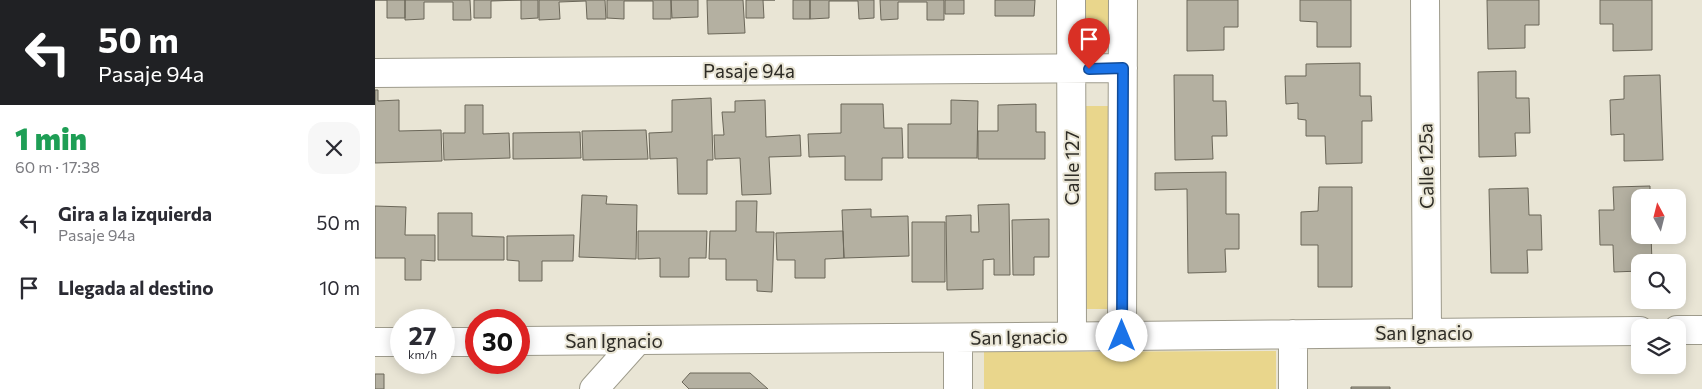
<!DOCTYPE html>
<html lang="es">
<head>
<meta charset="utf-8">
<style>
  :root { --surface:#fff; --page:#f7f7f7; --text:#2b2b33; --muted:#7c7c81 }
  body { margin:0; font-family:Commissioner,sans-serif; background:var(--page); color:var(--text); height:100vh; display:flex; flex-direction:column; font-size:19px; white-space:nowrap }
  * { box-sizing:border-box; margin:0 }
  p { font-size:16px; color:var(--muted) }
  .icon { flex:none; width:28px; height:28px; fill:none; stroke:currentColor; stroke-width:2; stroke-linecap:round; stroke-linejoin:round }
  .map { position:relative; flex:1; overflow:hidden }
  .drawer { display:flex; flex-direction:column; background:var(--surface); width:375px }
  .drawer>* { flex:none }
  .top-card { background:#202124; color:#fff; overflow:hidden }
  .needle { width:32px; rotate:353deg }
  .controls { position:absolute; left:1256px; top:189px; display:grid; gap:10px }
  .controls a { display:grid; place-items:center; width:55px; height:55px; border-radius:10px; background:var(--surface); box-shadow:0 2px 12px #0003; font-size:25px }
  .speed { position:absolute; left:15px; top:309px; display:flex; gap:10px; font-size:25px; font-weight:700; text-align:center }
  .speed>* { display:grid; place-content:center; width:65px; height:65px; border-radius:50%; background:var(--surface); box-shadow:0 2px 12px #0003; line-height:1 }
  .speed small { font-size:12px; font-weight:400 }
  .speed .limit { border:8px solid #d22; background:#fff; color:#111 }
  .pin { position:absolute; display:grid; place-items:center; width:42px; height:42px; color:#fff; margin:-51px -21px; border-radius:50% 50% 50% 0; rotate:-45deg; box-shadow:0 0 5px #0007 }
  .pin .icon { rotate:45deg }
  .me { position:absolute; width:55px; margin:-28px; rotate:0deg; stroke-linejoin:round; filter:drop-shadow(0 0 4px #0008) }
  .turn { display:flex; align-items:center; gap:18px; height:105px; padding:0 15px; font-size:22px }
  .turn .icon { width:65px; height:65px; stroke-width:2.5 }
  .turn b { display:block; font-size:35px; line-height:42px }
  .round { display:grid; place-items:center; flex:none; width:52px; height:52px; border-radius:15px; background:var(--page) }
  .overview { display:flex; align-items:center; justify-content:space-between; height:85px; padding:0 15px }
  h1 { font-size:30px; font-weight:800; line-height:38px; color:#1e9e55 }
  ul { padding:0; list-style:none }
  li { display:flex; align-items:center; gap:15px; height:65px; padding:0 15px }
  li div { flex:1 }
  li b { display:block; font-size:19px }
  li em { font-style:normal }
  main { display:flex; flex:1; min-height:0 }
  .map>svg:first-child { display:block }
  .green { fill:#e9d68c }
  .building { fill:#b4b0a1; stroke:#6b6759 }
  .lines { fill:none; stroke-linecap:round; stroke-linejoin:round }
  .street-casing { stroke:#9e9b8c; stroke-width:30 }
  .street { stroke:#fff; stroke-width:28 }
  .route-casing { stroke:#114b97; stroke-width:12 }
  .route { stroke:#1a73e8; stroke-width:9 }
  .labels { text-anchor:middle; stroke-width:4; stroke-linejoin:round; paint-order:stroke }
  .street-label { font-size:19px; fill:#2e2c26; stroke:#e9e5d5 }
</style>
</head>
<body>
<main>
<section class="drawer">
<div class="top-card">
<div class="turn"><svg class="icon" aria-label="left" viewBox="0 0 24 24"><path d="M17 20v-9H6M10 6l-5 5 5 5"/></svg><div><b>50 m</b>Pasaje 94a</div></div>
</div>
<div class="overview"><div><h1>1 min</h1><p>60 m · 17:38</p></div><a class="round"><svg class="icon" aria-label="close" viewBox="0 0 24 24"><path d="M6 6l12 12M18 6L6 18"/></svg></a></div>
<ul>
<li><svg class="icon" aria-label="left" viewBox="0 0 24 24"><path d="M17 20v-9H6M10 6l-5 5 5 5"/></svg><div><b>Gira a la izquierda</b><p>Pasaje 94a</p></div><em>50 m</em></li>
<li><svg class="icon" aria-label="arrive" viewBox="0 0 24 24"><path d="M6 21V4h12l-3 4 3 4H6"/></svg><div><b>Llegada al destino</b></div><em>10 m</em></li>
</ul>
</section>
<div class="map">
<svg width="1327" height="389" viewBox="0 0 1327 389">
  <rect width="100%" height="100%" fill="#e9e5d5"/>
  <path class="green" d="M 708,0 L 735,0 L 735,41 L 708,40 Z
    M 707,106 L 734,106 L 734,309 L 707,309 Z
    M 901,351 L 901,389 L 609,389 L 609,352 Z"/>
  <path class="building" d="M 0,0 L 30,0 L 30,18 L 12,18 L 12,0 Z
    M 30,0 L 95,0 L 96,20 L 78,20 L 78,2 L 49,2 L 49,19 L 30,20 Z
    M 99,0 L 163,0 L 163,18 L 146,19 L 146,0 L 116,1 L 116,18 L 99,18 Z
    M 164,0 L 230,0 L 231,19 L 212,19 L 211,1 L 184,2 L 185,19 L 164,20 Z
    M 232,0 L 296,0 L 296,19 L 278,19 L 278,1 L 249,1 L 249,19 L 232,18 Z
    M 296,0 L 323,0 L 323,17 L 297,18 Z
    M 332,0 L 368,0 L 370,33 L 333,34 Z
    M 371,0 L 400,0 L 388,0 L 389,18 L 371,18 Z
    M 418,0 L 435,0 L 435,19 L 418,19 Z
    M 435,0 L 499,0 L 499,18 L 484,19 L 483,1 L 454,1 L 454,18 L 435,19 Z
    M 505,0 L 569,0 L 569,20 L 552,20 L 552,2 L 523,2 L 523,19 L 506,20 Z
    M 570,0 L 589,0 L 589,14 L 570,14 Z
    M 620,0 L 660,0 L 659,16 L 620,16 Z
    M 812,0 L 863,0 L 863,27 L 849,27 L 849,50 L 812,51 Z
    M 925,0 L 976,0 L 976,47 L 942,47 L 942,22 L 925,21 Z
    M 1112,0 L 1164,0 L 1164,25 L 1150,25 L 1150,48 L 1113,49 Z
    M 1225,0 L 1277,0 L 1277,50 L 1238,51 L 1238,24 L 1225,24 Z
    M 985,63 L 985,96 L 996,96 L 997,121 L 987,121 L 987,163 L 951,164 L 950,136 L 931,136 L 931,120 L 923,119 L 923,103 L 911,104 L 910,76 L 931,76 L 931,64 Z
    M 1141,71 L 1141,98 L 1154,98 L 1155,133 L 1140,133 L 1141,156 L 1104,157 L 1103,72 Z
    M 799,75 L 838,75 L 838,101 L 851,101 L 852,136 L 837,136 L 838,159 L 800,160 Z
    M 1285,75 L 1288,160 L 1249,161 L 1249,134 L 1236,135 L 1235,100 L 1249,99 L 1249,76 Z
    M 0,90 L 3,90 L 3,101 L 24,100 L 24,131 L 66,130 L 67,161 L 0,163 Z
    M 336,98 L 338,160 L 332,160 L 332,194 L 303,194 L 302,158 L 275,159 L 274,133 L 297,132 L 297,100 Z
    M 390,100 L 391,137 L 425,135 L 426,156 L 394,157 L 396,194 L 367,195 L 365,158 L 340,159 L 339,135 L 349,135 L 347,112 L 360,112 L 360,101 Z
    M 576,100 L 603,101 L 602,158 L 533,158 L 533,124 L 576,124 Z
    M 466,104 L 508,104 L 509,128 L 527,128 L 528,158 L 507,158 L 507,180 L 470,180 L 470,156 L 434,157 L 433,134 L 466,133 Z
    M 661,104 L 661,132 L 670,132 L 670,159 L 603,159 L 603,131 L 623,131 L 623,105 Z
    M 90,105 L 108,105 L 108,134 L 134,133 L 135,158 L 69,160 L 68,133 L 90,133 Z
    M 271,130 L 273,159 L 208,160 L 207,131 Z
    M 205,132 L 206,158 L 138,159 L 138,133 Z
    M 851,172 L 851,214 L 864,214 L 864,249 L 850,249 L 851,272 L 813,273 L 812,189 L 780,190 L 780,173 Z
    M 1275,186 L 1275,198 L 1265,198 L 1265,235 L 1276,235 L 1277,262 L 1265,262 L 1265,271 L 1239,272 L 1238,245 L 1225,245 L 1224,210 L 1239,210 L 1238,187 Z
    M 944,187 L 977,187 L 977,287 L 943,287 L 943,245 L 926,245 L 926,212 L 943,211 Z
    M 1153,188 L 1154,215 L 1166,215 L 1167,250 L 1152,250 L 1153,273 L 1116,273 L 1114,189 Z
    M 207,195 L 232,196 L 231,204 L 262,205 L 261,259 L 204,257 Z
    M 361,201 L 382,201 L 381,232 L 399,232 L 397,292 L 382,291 L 382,280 L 351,280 L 351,259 L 334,259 L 335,231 L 361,231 Z
    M 634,204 L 635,275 L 619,275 L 619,259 L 608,260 L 608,289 L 572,290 L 571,216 L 596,215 L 596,232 L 604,232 L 603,205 Z
    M 0,206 L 31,207 L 30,235 L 60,235 L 60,261 L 46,260 L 46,280 L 30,280 L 30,258 L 0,258 Z
    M 496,209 L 496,217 L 533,216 L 534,256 L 469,258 L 467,210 Z
    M 63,213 L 97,213 L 97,236 L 129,237 L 129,260 L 63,260 Z
    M 674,219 L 674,257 L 659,257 L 659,275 L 638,275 L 637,220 Z
    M 537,222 L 570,222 L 570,282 L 537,282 Z
    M 263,231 L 332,231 L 331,258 L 314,258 L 314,277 L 285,277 L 285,258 L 263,259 Z
    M 468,231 L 469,258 L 450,259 L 450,278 L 420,278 L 420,260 L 402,260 L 401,233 Z
    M 199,235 L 198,261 L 167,261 L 167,281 L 144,281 L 144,261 L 132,260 L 132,236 Z
    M 315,373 L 375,373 L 393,389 L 314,389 L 307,382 Z
    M 0,374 L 9,374 L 9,389 L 0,389 Z
    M 976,387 L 1015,387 L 1015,389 L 976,389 Z"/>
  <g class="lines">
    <g class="street-casing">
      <path id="street" d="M 696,0 L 697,335
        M 1050,0 L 1052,333
        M 0,73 L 748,68
        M 1302,330 L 1327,330
        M 918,334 L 918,389
        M 747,336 L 748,0
        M 144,341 C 518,339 891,334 1265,331
        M 0,342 L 26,342
        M 69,342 L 101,342
        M 219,389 L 262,341
        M 583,389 L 583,338"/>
    </g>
    <use href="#street" class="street"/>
  </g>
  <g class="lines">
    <g class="route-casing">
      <path id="route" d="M 714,69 L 748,68 L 747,336"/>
    </g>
    <use href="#route" class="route"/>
  </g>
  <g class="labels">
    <g class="street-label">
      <text x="374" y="78">Pasaje 94a</text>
      <text transform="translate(1051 166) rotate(-91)" y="7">Calle 125a</text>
      <text transform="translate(697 168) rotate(-90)" y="7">Calle 127</text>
      <text x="1049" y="340">San Ignacio</text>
      <text transform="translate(644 337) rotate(-1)" y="7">San Ignacio</text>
      <text x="239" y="348">San Ignacio</text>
    </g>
  </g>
</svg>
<div class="controls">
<a><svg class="needle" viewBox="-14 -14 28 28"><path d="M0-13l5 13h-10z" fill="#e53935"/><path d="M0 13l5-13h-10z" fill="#7c7c81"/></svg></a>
<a><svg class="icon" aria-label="search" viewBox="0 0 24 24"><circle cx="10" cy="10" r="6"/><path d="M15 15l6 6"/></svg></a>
<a><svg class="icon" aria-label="layers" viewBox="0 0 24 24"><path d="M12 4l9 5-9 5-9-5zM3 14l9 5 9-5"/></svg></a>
</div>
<div class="speed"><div>27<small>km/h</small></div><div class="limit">30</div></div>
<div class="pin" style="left:714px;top:69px;background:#d93025"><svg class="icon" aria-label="arrive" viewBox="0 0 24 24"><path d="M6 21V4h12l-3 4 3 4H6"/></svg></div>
<svg class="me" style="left:747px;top:336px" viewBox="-20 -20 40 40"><circle r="19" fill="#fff"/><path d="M0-13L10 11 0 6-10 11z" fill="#1a73e8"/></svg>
</div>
</main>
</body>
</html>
